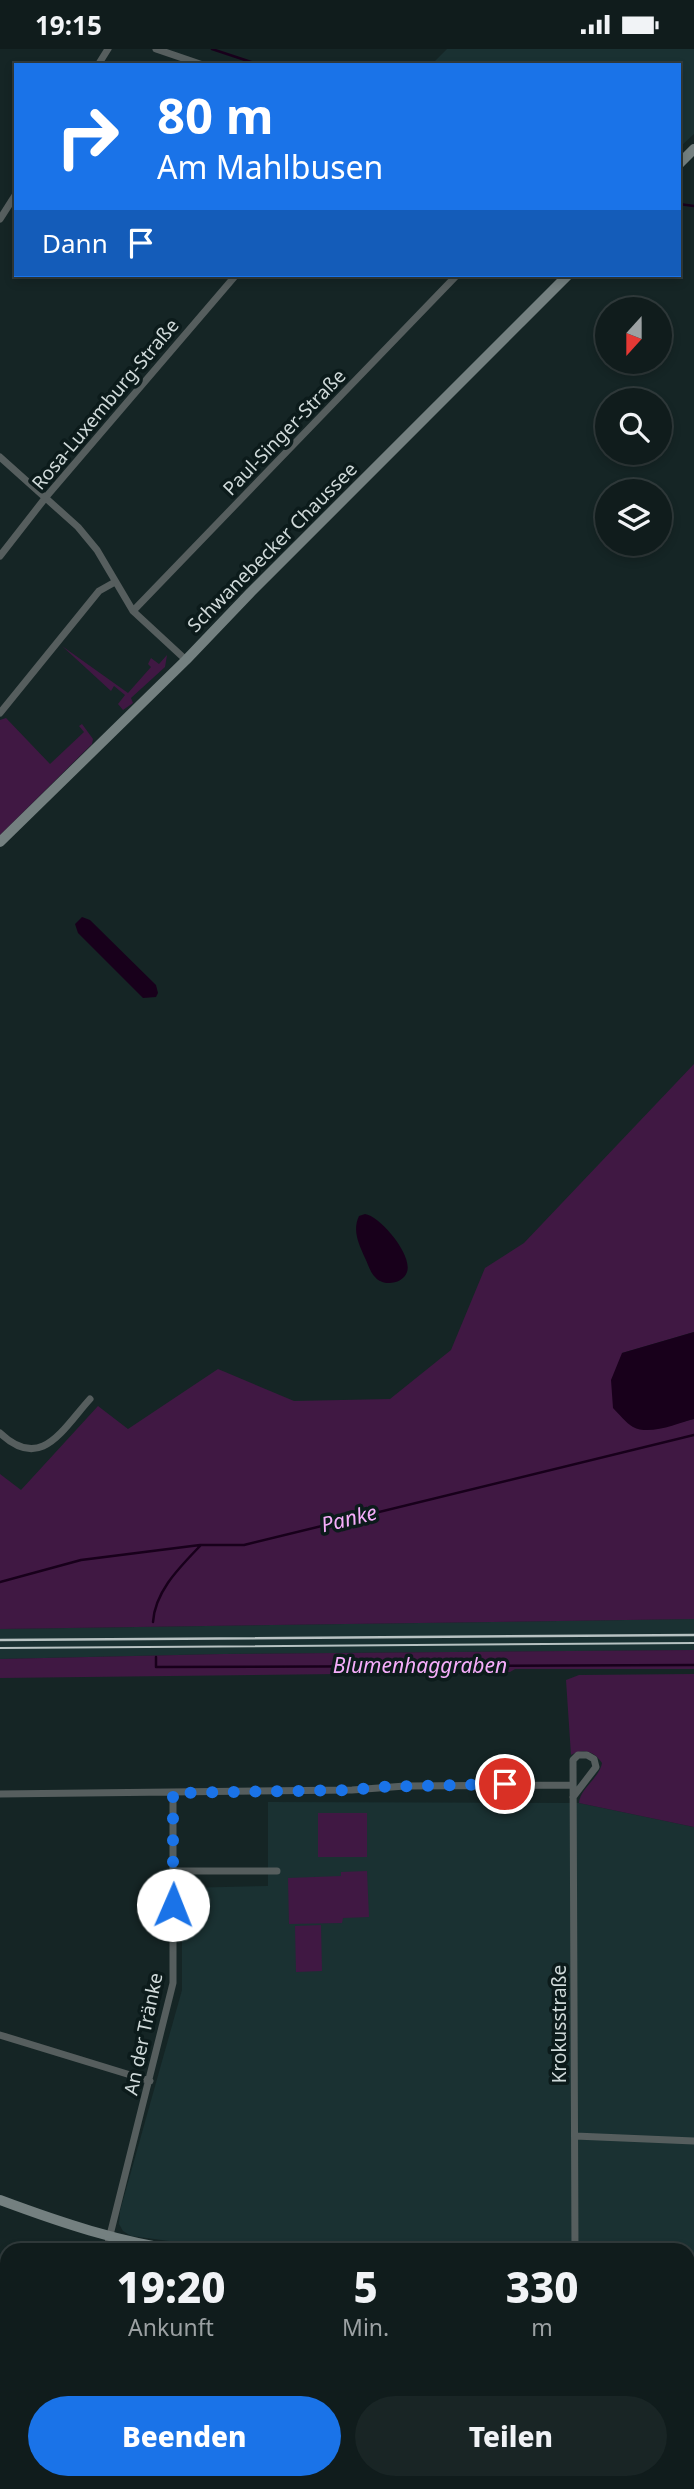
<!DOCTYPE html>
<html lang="de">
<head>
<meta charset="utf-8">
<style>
  :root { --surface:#101c1c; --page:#192525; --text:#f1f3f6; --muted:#9ca1a3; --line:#303a3b; --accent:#1a73e8 }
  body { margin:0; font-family:"Noto Sans",sans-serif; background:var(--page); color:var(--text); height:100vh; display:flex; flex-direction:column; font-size:26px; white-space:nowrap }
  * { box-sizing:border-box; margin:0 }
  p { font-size:23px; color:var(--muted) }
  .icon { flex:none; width:38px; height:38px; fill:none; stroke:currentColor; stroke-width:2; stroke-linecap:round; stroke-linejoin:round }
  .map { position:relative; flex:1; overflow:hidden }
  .sheet { position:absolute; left:0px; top:2194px; width:695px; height:247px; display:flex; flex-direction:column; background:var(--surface); border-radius:21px 21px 0 0; box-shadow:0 4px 10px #0003,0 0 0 2px var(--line) }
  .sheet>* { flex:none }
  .guide { position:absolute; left:14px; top:14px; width:667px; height:214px; border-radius:0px; box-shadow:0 4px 10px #0003,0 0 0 2px var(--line); background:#1a73e8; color:#fff; overflow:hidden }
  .needle { width:46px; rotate:201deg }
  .buttons { position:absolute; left:595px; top:248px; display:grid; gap:14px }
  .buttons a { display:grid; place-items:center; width:77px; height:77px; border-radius:50%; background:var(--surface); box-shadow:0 4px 10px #0003,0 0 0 2px var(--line); font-size:35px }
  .pin { position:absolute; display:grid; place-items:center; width:60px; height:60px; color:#fff; margin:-30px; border:4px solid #fff; border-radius:50%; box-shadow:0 2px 7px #0007 }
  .me { position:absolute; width:77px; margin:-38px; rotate:1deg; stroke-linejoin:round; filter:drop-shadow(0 0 5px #0008) }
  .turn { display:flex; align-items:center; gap:24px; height:147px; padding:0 28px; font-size:32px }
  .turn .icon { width:91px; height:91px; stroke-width:2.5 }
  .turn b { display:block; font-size:49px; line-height:60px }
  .then { display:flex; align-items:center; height:66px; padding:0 28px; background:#0003; gap:14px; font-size:26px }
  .eta { display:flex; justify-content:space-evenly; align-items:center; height:119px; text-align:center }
  .eta b { font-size:42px; font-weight:800; line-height:49px }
  .action { display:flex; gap:14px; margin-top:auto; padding:14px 28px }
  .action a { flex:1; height:80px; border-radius:42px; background:var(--accent); color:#fff; font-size:28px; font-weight:800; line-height:80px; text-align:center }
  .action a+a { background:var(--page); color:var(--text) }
  .status { display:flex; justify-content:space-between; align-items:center; height:49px; padding:0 35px; background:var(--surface); direction:ltr }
  .status svg { height:19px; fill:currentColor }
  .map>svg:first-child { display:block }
  .built { fill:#1a3132 }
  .green { fill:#401843 }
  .water { fill:#18001b }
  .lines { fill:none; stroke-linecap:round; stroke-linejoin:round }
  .stream { stroke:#18001b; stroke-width:2.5 }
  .street { stroke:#565e5e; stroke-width:7 }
  .secondary { stroke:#748080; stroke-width:10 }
  .tram { stroke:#b7c2c2; stroke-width:2 }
  .rail { stroke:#b7c2c2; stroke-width:2.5 }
  .route { stroke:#1a73e8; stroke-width:12; stroke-dasharray:0 21.6 }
  .labels { text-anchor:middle; stroke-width:7; stroke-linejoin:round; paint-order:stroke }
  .street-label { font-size:19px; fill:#d0dada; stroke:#0c1b1b }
  .water-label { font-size:21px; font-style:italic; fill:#f5adfa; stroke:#0c1b1b }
</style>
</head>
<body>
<div class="status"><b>19:15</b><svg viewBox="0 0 49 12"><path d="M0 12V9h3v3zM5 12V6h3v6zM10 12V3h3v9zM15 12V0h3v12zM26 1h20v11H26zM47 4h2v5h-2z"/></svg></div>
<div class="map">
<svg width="694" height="2440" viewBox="0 0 694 2440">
  <rect width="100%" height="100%" fill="#152525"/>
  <path class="built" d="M 447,0 L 694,0 L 694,85 L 679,99 L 679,16 L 431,16 Z
    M 694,1570 L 694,1601 L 223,1605 L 0,1610 L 0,1580 Z
    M 268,1753 L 579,1754 L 694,1778 L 694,2225 L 688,2226 L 688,2202 L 245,2202 L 131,2187 L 123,2182 L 119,2175 L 120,2162 L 182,1941 L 182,1839 L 268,1837 Z"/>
  <path class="green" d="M 62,597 L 128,644 L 151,618 L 148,615 L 151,609 L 159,615 L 167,606 L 165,618 L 131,649 L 133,654 L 123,661 L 118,655 L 125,646 L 114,637 L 111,642 Z
    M 6,669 L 50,715 L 84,683 L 79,677 L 82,675 L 93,690 L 92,695 L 0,786 L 0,671 Z
    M 694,1015 L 694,1283 L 622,1304 L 657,1379 L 694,1370 L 694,1570 L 0,1580 L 0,1425 L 21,1441 L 98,1357 L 128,1380 L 218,1320 L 294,1352 L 390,1350 L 451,1301 L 485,1219 L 524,1194 Z
    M 694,1601 L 694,1620 L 515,1620 L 510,1623 L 0,1629 L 0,1610 L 223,1605 Z
    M 694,1625 L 694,1778 L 579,1754 C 580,1739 599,1730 602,1714 C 594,1702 584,1699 571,1706 L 566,1631 L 579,1626 Z
    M 318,1764 L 367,1764 L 367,1808 L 318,1808 Z
    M 367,1822 L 369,1868 L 343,1869 L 342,1874 L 289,1875 L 288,1829 L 341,1827 L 341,1823 Z
    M 321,1876 L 322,1922 L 296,1923 L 295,1877 Z"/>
  <path class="water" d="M 82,868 L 90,871 L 156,936 L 158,944 L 156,948 L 143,949 L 78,884 L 75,875 Z
    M 365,1165 C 380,1167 413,1206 407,1223 C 403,1235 383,1238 375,1228 C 370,1223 368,1215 365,1209 C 359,1195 352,1182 359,1167 Z
    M 694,1283 L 694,1370 C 678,1374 650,1387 633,1378 C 626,1374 619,1365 613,1359 L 611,1331 L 622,1304 Z"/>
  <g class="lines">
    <path class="stream" d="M 212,0 L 260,16
      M 679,155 L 694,157
      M 0,1533 L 81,1511 L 200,1496 L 244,1496 L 694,1386
      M 153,1573 C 155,1542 180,1518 200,1497
      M 156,1608 L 156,1618 L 694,1616"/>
    <path class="street" d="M 156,0 L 203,16
      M 98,16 L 108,0
      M 0,170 L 16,145
      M 0,408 L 78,478 L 97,501 L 133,562 L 186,611
      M 0,507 L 46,448 L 236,226
      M 133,562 L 457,226
      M 0,664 L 99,542 L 115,533
      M 0,1384 C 41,1423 62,1381 90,1350
      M 0,1745 L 352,1741 L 405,1737 L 573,1736
      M 573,1748 L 596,1718 L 594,1710 L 587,1706 L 578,1706 L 573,1711 L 575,2202
      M 174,1822 L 277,1822
      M 0,1986 L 150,2032
      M 575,2087 L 694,2092
      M 106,2202 L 173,1934 L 173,1744
      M 688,2331 L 694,2327
      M 688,2386 L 694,2386
      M 0,2394 L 7,2396
      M 1,2440 L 7,2427
      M 206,2440 L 207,2434
      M 513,2440 L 523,2434
      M 633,2440 L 634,2434"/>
    <path class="secondary" d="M 679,115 L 694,100
      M 0,793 L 186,611 L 251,543 L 568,226
      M 0,2151 C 59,2173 121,2194 184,2202
      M 688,2229 L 694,2228"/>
    <path class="tram" d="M 0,1599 L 694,1594"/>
    <path class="rail" d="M 0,1591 L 694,1586"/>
  </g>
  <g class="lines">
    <path class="route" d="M 173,1856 L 173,1744 L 352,1741 L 378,1738 L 505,1735"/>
  </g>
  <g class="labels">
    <g class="street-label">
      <text transform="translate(105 355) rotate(-50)" y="7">Rosa-Luxemburg-Straße</text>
      <text transform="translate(284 383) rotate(-46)" y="7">Paul-Singer-Straße</text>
      <text transform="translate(272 498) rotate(-45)" y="7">Schwanebecker Chaussee</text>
      <text transform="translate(559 1975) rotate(-90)" y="7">Krokusstraße</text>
      <text transform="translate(143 1985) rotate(-78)" y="7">An der Tränke</text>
    </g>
    <g class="water-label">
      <text transform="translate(349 1470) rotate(-14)" y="7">Panke</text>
      <text x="420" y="1624">Blumenhaggraben</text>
    </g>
  </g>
</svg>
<div class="buttons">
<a><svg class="needle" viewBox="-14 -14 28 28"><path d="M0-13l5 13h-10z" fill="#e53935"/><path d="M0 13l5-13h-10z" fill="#9ca1a3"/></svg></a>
<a><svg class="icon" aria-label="search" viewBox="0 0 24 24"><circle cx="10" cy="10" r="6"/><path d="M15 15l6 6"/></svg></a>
<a><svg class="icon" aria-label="layers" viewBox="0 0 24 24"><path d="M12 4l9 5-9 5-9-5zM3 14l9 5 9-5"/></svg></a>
</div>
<div class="pin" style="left:505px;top:1735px;background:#d93025"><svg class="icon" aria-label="arrive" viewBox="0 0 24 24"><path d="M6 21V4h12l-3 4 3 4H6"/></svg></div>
<svg class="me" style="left:173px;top:1856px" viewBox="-20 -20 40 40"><circle r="19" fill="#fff"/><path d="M0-13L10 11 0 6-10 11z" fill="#1a73e8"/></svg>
<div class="guide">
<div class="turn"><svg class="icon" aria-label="right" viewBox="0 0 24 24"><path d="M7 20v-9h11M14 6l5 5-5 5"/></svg><div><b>80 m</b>Am Mahlbusen</div></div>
<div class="then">Dann<svg class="icon" aria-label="arrive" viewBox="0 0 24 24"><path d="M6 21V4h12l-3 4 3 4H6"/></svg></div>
</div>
<section class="sheet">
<div class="eta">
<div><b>19:20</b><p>Ankunft</p></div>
<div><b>5</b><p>Min.</p></div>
<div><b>330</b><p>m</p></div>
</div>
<div class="action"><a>Beenden</a><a>Teilen</a></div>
</section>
</div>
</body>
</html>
